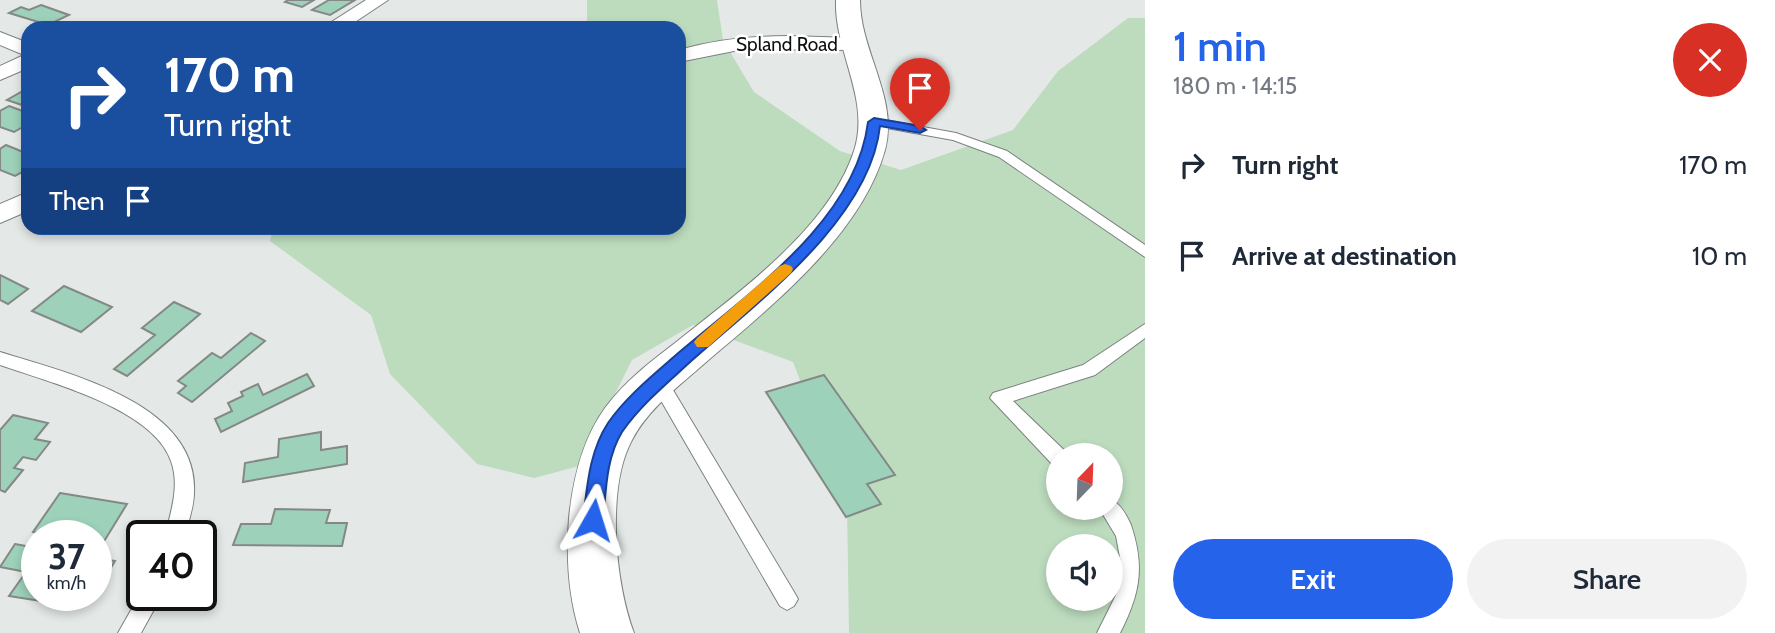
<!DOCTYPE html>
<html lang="en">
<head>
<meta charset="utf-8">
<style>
  :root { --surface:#fff; --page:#f2f2f3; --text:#1f2937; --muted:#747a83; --accent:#2563eb }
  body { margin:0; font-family:Cabin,sans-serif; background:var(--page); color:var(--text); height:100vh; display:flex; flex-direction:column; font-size:26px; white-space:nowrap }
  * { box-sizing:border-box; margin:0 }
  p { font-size:23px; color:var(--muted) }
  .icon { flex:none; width:38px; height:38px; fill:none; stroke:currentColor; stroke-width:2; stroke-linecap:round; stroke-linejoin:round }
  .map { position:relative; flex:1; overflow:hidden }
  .drawer { display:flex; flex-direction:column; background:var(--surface); width:630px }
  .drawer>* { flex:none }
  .guide { position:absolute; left:21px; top:21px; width:665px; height:214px; border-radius:21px; box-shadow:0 4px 10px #0003; background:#1a4fa0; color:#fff; overflow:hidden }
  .needle { width:46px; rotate:23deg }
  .fabs { position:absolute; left:1046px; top:443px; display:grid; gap:14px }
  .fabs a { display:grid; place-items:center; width:77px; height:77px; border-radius:50%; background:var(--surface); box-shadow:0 4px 10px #0003; font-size:35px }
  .speed { position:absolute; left:21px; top:520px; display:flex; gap:14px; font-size:35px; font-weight:700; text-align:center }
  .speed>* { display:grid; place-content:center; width:91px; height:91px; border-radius:50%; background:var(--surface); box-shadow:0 4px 10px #0003; line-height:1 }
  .speed small { font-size:18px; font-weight:400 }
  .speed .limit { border:4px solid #111; border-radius:10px; background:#fff; color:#111 }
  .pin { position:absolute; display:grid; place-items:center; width:60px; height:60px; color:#fff; margin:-72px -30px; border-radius:50% 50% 50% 0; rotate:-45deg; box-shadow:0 0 7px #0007 }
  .pin .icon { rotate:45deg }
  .me { position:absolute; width:77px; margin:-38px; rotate:6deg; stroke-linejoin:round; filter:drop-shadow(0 0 5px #0008) }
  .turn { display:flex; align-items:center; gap:24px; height:147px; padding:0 28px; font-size:32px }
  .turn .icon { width:91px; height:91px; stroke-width:2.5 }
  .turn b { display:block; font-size:49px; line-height:60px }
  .then { display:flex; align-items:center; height:66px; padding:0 28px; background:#0003; gap:14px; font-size:26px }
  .round { display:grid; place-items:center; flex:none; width:74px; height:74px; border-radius:37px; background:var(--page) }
  .headline { display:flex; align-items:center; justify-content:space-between; height:119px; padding:0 28px }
  h1 { font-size:42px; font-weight:600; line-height:52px; color:var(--accent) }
  .cta { display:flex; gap:14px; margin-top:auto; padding:14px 28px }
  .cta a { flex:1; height:80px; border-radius:42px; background:var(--accent); color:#fff; font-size:28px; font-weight:600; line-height:80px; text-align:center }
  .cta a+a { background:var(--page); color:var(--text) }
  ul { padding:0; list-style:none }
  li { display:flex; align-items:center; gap:21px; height:91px; padding:0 28px }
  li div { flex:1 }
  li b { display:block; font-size:26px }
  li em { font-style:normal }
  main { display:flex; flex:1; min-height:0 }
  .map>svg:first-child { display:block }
  .green { fill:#bddcbe; fill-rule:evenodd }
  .building { fill:#9dd1b9; stroke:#848886; stroke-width:2 }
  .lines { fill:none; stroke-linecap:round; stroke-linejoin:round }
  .lane-casing { stroke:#7c8180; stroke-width:2 }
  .street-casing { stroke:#7c8180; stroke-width:2 }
  .secondary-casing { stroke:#7c8180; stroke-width:2 }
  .lane { fill:#fff; fill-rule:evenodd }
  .street { fill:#fff; fill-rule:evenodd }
  .secondary { fill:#fff; fill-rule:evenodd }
  .route { fill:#2563eb; stroke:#184099; stroke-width:2 }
  .slow { fill:#f59e0b }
  .labels { text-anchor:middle; stroke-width:5; stroke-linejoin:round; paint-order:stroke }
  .far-street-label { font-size:19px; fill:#0e1010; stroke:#fff }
</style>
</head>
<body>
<main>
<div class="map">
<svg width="1145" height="633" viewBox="0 0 1145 633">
  <rect width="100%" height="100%" fill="#e4e9e8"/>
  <path class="green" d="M 587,0 L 717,0 L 723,40 L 754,92 L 840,151 L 901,170 L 1013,130 L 1058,71 L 1128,18 L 1145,18 L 1145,633 L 849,633 L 847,505 L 793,362 L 693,325 L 632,360 L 579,466 L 534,478 L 477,464 L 390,374 L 371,315 L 270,241 L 273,228 L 679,228 L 679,28 L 587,28 ZM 1059,455 L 1111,455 L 1111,508 L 1059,508 ZM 1059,546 L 1111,546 L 1111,598 L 1059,598 Z"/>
  <path class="building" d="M 288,0 L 314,0 L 302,7 L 285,2 Z
    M 329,0 L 355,0 L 330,15 L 312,10 Z
    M 41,5 L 69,15 L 48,25 L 9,13 L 21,7 L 29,10 Z
    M 28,88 L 28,107 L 7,100 Z
    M 9,106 L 28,113 L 28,124 L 14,132 L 0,127 L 0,111 Z
    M 6,145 L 28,154 L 28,169 L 15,176 L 0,170 L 0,149 Z
    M 0,275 L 28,289 L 8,304 L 0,300 Z
    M 64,286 L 112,307 L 81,332 L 32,311 Z
    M 174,302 L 200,314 L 127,376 L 114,369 L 155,335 L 142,328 Z
    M 251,333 L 265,341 L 192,402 L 178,393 L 186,386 L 178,381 L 212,353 L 221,358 Z
    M 307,374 L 314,386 L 221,432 L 215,419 L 232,411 L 228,403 L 243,396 L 241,392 L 258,384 L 263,395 Z
    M 824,375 L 895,475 L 867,484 L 881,504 L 846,517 L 766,392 Z
    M 13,415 L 48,423 L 35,439 L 50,442 L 36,460 L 23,457 L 14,468 L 23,470 L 5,492 L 0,490 L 0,430 Z
    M 321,432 L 321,450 L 347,446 L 347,464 L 243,482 L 245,463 L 278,457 L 279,439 Z
    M 60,493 L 127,504 L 103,543 L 96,542 L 96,536 L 56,536 L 33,532 Z
    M 275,509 L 330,510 L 326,523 L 347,523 L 342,546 L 233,545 L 241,524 L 271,524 Z
    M 15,544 L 37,548 L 37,595 L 59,595 L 53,603 L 9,596 L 26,572 L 0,567 Z
    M 96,558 L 115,561 L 101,584 L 96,583 Z"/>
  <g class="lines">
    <g class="lane-casing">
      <path id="lane" d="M 874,118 L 956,133 L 1007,151 L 1145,245 L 1145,257 L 999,157 L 953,140 L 870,125 L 870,119 Z
        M 1145,324 L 1145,338 L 1095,375 L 1013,401 L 1066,452 L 1067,455 L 1059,455 L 1059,466 L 1052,464 L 990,398 L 993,393 L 1083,365 Z
        M 0,352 C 67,373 199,403 194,493 C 194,507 188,522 185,536 L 165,536 C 171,511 180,486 171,461 C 153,408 48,382 0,365 Z
        M 658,373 L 664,375 L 794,592 L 798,599 L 794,606 L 787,610 L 780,606 L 652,385 L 650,380 L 652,375 Z
        M 1111,500 C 1121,504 1127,516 1131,525 C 1145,567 1140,594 1120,633 L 1097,633 L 1117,593 L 1122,568 L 1116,536 L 1099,508 L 1111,508 Z
        M 142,591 L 142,595 L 162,595 L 141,633 L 118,633 Z"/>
    </g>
    <g class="street-casing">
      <path id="street" d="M 366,0 L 388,0 L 346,28 L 322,28 Z
        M 0,32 L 28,43 L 28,68 L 0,80 L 0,66 L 24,55 L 0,45 Z
        M 788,36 L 854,38 L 861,40 L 864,44 L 861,48 L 854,50 L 744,49 L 679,62 L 679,50 C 715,40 750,36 788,36 Z
        M 28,192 L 28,211 L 0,223 L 0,204 Z"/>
    </g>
    <g class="secondary-casing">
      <path id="secondary" d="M 836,0 L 860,0 C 860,52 899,98 885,150 C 861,236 769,308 705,363 C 679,386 648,409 632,440 C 606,488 615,583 634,633 L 580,633 C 568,595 566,557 569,518 C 573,479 582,440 605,408 C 624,382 650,362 675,343 C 737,293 828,230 854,151 C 871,99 834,52 836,0 Z"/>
    </g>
    <use href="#lane" class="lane"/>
    <use href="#street" class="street"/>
    <use href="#secondary" class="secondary"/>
  </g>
  <path class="route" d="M 874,118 L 920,126 L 926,130 L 920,133 L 880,126 C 870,220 756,303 689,363 C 666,384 640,406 622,432 C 606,458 606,491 603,520 L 600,527 L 593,530 L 586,527 L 583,520 C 587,488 589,452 608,423 C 626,397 652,376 676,355 C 747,294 856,221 868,122 Z"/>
  <path class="slow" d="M 785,264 L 791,266 L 793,269 L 791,273 L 708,347 L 697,347 L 694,342 L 697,338 L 780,266 Z"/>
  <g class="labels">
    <g class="far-street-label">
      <text x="787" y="51">Spland Road</text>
    </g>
  </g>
</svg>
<div class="fabs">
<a><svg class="needle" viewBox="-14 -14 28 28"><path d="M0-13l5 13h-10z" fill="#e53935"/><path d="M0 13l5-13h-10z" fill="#747a83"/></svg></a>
<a><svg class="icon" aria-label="sound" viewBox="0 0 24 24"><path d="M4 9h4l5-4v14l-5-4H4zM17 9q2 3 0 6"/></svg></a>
</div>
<div class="speed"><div>37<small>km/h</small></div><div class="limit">40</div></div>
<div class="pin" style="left:920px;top:130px;background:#d93025"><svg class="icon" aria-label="arrive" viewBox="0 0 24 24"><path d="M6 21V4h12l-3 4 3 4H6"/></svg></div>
<svg class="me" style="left:593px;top:520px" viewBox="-20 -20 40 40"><path d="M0-17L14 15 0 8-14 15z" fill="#2563eb" stroke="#fff" stroke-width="4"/></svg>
<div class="guide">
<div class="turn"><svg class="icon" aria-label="right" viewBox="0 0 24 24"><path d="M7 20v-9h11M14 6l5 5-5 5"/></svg><div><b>170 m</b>Turn right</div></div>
<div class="then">Then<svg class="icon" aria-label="arrive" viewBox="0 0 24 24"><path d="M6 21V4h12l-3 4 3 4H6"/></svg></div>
</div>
</div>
<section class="drawer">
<div class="headline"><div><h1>1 min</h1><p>180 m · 14:15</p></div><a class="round" style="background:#d93025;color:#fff"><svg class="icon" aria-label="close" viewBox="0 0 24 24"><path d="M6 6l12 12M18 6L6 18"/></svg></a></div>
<ul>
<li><svg class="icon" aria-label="right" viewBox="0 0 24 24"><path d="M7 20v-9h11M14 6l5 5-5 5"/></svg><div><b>Turn right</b></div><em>170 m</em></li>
<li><svg class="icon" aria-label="arrive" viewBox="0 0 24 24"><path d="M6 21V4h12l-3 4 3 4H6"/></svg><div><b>Arrive at destination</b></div><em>10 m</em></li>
</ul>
<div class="cta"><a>Exit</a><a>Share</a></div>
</section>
</main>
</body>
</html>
